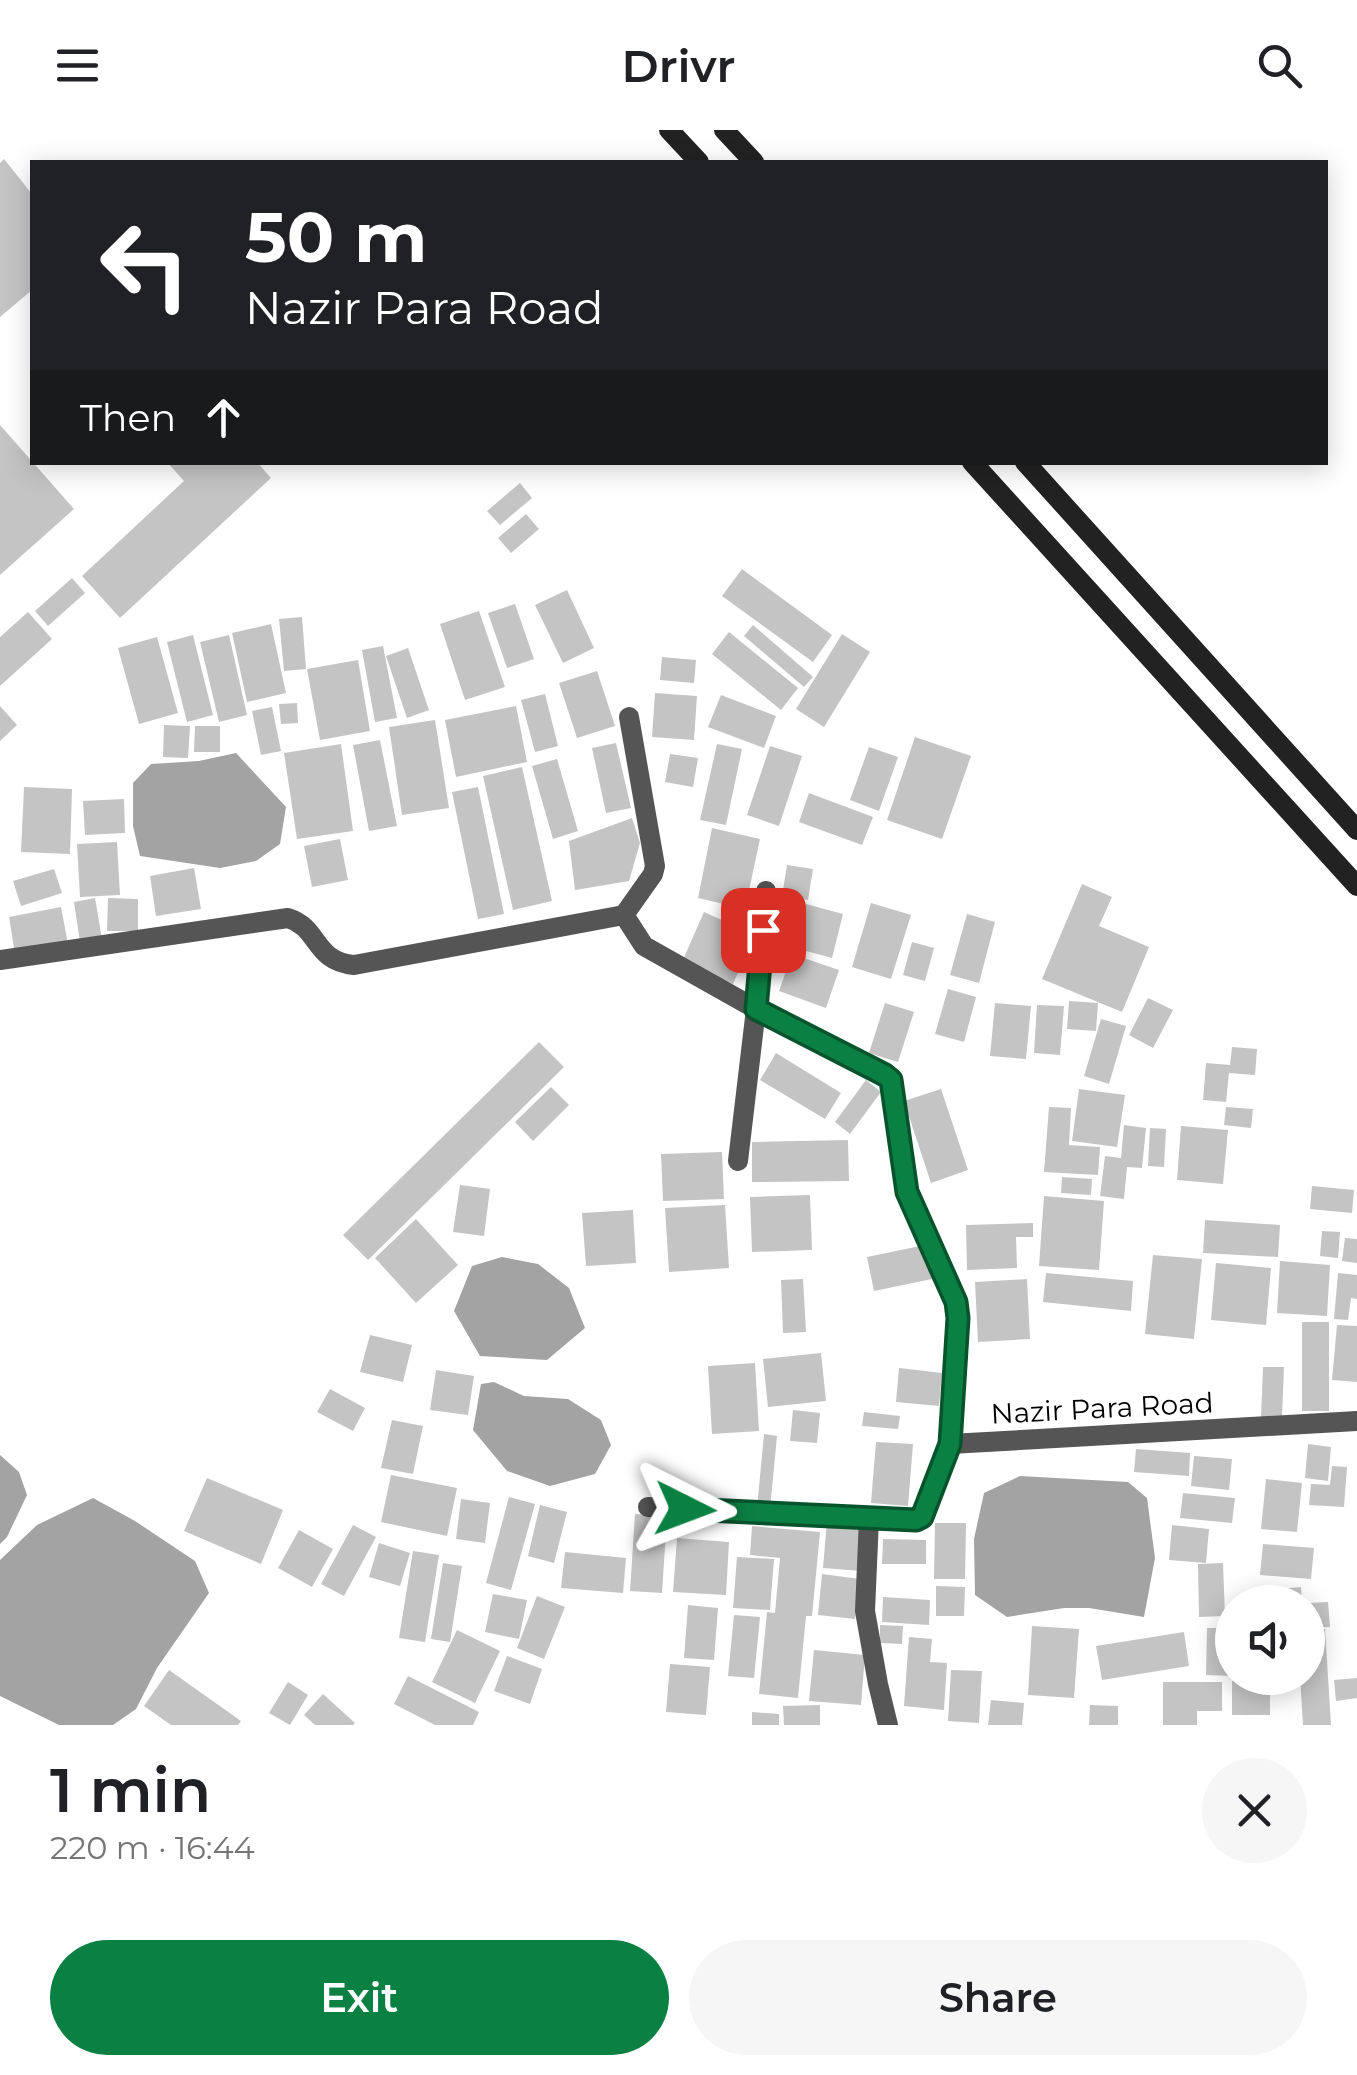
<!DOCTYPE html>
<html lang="en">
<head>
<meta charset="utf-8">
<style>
  :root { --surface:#fff; --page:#f6f6f6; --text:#202124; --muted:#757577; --accent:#0b8043 }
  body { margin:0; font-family:Montserrat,sans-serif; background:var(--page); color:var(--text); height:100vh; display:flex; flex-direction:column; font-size:38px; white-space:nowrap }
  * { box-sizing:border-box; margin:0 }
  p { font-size:32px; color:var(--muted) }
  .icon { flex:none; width:55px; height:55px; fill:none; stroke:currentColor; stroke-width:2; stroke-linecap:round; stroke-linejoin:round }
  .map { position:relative; height:1595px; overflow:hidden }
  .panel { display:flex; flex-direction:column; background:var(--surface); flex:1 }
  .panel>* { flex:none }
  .top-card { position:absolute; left:30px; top:30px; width:1298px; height:305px; border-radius:0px; box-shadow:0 5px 25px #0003; background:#202124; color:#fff; overflow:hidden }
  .tools { position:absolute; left:1215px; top:1455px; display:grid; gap:20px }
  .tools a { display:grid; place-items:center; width:110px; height:110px; border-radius:50%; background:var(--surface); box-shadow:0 5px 25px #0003; font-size:50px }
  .pin { position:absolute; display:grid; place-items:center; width:85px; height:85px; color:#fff; margin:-42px; border-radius:20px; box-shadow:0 5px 15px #0006 }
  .me { position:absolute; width:110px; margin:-55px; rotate:93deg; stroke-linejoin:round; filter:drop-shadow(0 0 8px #0008) }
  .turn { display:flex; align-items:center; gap:35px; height:210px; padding:0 50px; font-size:45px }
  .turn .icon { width:130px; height:130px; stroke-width:2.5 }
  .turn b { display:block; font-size:70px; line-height:85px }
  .then { display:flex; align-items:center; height:95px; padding:0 50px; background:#0003; gap:20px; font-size:38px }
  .round { display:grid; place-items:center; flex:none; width:105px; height:105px; border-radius:52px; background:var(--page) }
  .head { display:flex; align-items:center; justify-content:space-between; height:170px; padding:0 50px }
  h1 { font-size:60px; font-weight:600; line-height:75px }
  .primary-button { display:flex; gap:20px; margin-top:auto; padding:20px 50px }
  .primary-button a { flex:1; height:115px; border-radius:60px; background:var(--accent); color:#fff; font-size:40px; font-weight:600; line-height:115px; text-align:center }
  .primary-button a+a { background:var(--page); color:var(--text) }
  header { display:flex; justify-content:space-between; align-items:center; height:130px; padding:0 50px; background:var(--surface); font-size:45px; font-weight:600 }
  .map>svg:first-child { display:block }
  .water { fill:#a3a3a3 }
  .building { fill:#c4c4c4 }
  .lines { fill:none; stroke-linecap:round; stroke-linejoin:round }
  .minor { stroke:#555; stroke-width:20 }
  .secondary { stroke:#222; stroke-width:20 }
  .route-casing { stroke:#07532c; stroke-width:25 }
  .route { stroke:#0b8043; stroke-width:18 }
  .labels { text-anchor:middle; stroke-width:9; stroke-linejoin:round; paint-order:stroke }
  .street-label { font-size:28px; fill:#000; stroke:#fff }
</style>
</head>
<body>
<header><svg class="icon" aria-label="menu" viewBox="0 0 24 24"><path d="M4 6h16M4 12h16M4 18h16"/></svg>Drivr<svg class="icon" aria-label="search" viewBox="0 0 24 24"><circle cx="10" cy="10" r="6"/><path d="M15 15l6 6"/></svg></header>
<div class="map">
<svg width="1357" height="1595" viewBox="0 0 1357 1595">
  <rect width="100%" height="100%" fill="#fff"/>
  <path class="water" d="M 236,623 L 286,677 L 280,714 L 256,731 L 220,738 L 140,726 L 133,696 L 133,653 L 151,634 L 199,631 Z
    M 502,1127 L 538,1134 L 569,1158 L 585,1198 L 547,1230 L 480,1226 L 454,1181 L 472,1136 Z
    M 494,1252 L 524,1266 L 568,1269 L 601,1290 L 611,1315 L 595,1344 L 550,1356 L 507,1341 L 473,1300 L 481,1254 Z
    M 0,1325 L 19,1342 L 27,1365 L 7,1407 L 0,1414 Z
    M 1020,1346 L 1128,1352 L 1147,1368 L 1155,1428 L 1144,1487 L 1089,1478 L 1064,1478 L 1007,1487 L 975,1465 L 974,1409 L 984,1363 Z
    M 93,1368 L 135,1391 L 195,1431 L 209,1463 L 157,1538 L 136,1579 L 113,1595 L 59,1595 L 0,1566 L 0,1430 L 37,1395 Z"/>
  <path class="building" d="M 4,29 L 32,64 L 32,160 L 0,187 L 0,33 Z
    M 0,295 L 74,379 L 0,445 Z
    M 167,332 L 257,332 L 271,348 L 120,488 L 82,446 L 184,351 Z
    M 520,353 L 532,368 L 500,395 L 487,381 Z
    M 526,384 L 539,399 L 511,423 L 498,408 Z
    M 742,439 L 832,505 L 813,532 L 722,466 Z
    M 72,448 L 85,463 L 48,496 L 35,481 Z
    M 567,460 L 594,518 L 563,533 L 535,475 Z
    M 515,474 L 534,529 L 507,538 L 488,483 Z
    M 479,481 L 505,557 L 465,570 L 440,494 Z
    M 28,482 L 52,509 L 0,556 L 0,507 Z
    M 302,487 L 306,539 L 284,541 L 279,489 Z
    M 271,494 L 286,563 L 247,572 L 232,503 Z
    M 753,495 L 813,547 L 804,557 L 744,506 Z
    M 729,502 L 798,558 L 781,580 L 712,524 Z
    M 842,504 L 870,522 L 824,597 L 796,579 Z
    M 193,505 L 213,585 L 187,592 L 167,512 Z
    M 229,505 L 247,585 L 219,592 L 200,512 Z
    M 157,507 L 178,583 L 139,594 L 118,518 Z
    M 383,516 L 397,588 L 375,592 L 362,520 Z
    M 408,518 L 429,580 L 407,588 L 386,526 Z
    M 662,527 L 696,530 L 694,553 L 660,550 Z
    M 358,530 L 370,601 L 320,610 L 307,539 Z
    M 597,541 L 615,596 L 577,608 L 559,553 Z
    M 655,563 L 697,566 L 694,610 L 652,607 Z
    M 545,564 L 558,616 L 535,622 L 521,570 Z
    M 721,565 L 776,586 L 764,618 L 708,597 Z
    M 297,573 L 298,593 L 281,594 L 279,574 Z
    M 0,576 L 17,595 L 0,611 Z
    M 516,576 L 527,632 L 456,647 L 445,590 Z
    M 272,577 L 281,621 L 261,625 L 252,581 Z
    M 435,590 L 449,678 L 402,685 L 389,597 Z
    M 164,595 L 190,596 L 188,628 L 163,627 Z
    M 195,596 L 220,596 L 220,622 L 194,622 Z
    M 915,607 L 971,626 L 942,709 L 887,690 Z
    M 380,610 L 397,696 L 369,701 L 353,615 Z
    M 616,613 L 631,678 L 606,683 L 592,618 Z
    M 341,614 L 353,701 L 297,709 L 284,623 Z
    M 717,614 L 742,619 L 726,695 L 700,690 Z
    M 770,616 L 802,626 L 779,696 L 747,685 Z
    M 869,617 L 898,627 L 879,681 L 850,670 Z
    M 670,624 L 698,628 L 693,657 L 665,652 Z
    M 557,629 L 578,701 L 553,709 L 532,636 Z
    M 522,637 L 552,771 L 513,780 L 483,646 Z
    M 24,657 L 72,659 L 70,724 L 21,722 Z
    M 478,657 L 504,784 L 478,789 L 452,662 Z
    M 809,663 L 873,687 L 862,715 L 799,692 Z
    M 124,669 L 125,703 L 85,705 L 83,671 Z
    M 632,688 L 640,713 L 629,751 L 575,760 L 569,711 Z
    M 712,698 L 760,709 L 745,779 L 698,768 Z
    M 340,709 L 348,750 L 312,757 L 304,716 Z
    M 117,712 L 120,765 L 80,767 L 77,714 Z
    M 787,735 L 813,739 L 808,770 L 782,766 Z
    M 194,738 L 201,779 L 156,786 L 150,746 Z
    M 54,739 L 62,763 L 21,776 L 13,751 Z
    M 1082,754 L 1112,767 L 1099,796 L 1149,817 L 1122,882 L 1042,849 Z
    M 95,768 L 102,809 L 80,812 L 74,772 Z
    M 108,768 L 138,769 L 138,801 L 107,801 Z
    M 871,773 L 911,785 L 891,849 L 852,837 Z
    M 806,774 L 843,784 L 832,828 L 795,818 Z
    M 61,777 L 68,814 L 15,824 L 9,787 Z
    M 704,782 L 755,805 L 733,854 L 682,832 Z
    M 967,784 L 995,792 L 979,853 L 950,845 Z
    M 912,812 L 934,818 L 925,851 L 903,845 Z
    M 792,824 L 839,840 L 826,878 L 779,861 Z
    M 948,859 L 976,867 L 964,912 L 935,904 Z
    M 1148,868 L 1173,880 L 1153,918 L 1129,905 Z
    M 1069,871 L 1098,873 L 1096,901 L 1067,899 Z
    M 885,873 L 914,882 L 898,932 L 869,923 Z
    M 995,873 L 1031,876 L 1026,929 L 990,926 Z
    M 1037,875 L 1064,876 L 1060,925 L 1034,923 Z
    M 1101,889 L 1126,896 L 1109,954 L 1084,946 Z
    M 539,912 L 564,937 L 368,1130 L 343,1105 Z
    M 1232,917 L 1257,919 L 1255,945 L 1229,943 L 1226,972 L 1203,970 L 1206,933 L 1230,935 Z
    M 776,923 L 841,963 L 825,989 L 760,950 Z
    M 866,950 L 881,962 L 850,1004 L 835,992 Z
    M 551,957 L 569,975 L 533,1011 L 515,992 Z
    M 941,959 L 968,1040 L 931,1053 L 904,971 Z
    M 1079,959 L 1125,965 L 1117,1017 L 1072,1011 Z
    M 1049,977 L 1071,978 L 1069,1015 L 1100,1017 L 1098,1045 L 1044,1042 Z
    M 1226,977 L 1253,979 L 1251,998 L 1224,995 Z
    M 1124,995 L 1146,998 L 1142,1038 L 1127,1037 L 1124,1069 L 1100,1066 L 1105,1026 L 1121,1028 Z
    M 1181,996 L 1228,1000 L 1223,1054 L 1177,1050 Z
    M 1150,998 L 1166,999 L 1164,1037 L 1148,1036 Z
    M 848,1010 L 849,1051 L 752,1052 L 752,1012 Z
    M 722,1022 L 724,1069 L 663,1071 L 661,1024 Z
    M 1062,1047 L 1092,1049 L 1091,1065 L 1061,1063 Z
    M 460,1055 L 490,1059 L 484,1106 L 453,1102 Z
    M 1312,1056 L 1354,1060 L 1352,1083 L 1310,1079 Z
    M 810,1065 L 812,1120 L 752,1122 L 750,1067 Z
    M 1044,1066 L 1104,1071 L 1099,1140 L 1039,1136 Z
    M 725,1075 L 729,1138 L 669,1142 L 665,1078 Z
    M 633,1080 L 636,1133 L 586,1136 L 582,1083 Z
    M 416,1089 L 458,1135 L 416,1173 L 375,1128 Z
    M 1205,1090 L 1280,1095 L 1278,1127 L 1203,1123 Z
    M 1033,1093 L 1033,1107 L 1016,1107 L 1017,1138 L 967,1140 L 966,1095 Z
    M 1322,1101 L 1340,1102 L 1338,1128 L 1320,1126 Z
    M 1345,1108 L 1357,1109 L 1357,1133 L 1342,1131 Z
    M 925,1115 L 932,1149 L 874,1161 L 867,1127 Z
    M 1153,1125 L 1202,1129 L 1194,1209 L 1145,1204 Z
    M 1280,1131 L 1330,1135 L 1327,1186 L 1277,1183 Z
    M 1216,1133 L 1271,1138 L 1266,1195 L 1211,1190 Z
    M 1046,1143 L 1133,1151 L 1131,1181 L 1043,1172 Z
    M 1338,1143 L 1357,1145 L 1357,1169 L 1351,1168 L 1348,1190 L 1334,1189 Z
    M 803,1149 L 806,1202 L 783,1203 L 781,1150 Z
    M 1027,1149 L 1030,1209 L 978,1212 L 975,1152 Z
    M 1302,1192 L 1329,1192 L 1329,1281 L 1302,1281 Z
    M 1337,1195 L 1357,1196 L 1357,1252 L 1332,1250 Z
    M 370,1205 L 412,1215 L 403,1252 L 360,1242 Z
    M 821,1223 L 826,1271 L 768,1277 L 763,1229 Z
    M 755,1233 L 759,1301 L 712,1304 L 708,1236 Z
    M 1263,1237 L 1284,1237 L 1282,1287 L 1261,1287 Z
    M 899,1238 L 942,1243 L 939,1276 L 896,1272 Z
    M 436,1240 L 474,1246 L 468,1285 L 430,1280 Z
    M 330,1259 L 365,1278 L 353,1301 L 317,1282 Z
    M 793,1280 L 820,1283 L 817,1313 L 790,1311 Z
    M 864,1282 L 900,1286 L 898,1299 L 862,1296 Z
    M 392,1290 L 423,1296 L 413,1344 L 381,1338 Z
    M 764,1304 L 777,1306 L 770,1379 L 757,1378 Z
    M 876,1312 L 913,1314 L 908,1376 L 871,1373 Z
    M 1308,1314 L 1331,1317 L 1328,1351 L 1305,1348 Z
    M 1136,1319 L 1190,1323 L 1189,1346 L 1134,1342 Z
    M 1194,1326 L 1232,1329 L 1229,1360 L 1191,1356 Z
    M 1332,1336 L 1347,1337 L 1344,1377 L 1309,1375 L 1311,1354 L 1330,1355 Z
    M 391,1345 L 457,1358 L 447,1406 L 381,1392 Z
    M 207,1348 L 283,1380 L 261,1434 L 184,1401 Z
    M 1266,1349 L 1302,1353 L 1297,1402 L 1261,1399 Z
    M 1183,1363 L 1235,1368 L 1232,1393 L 1180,1388 Z
    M 509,1367 L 535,1374 L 511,1460 L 486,1453 Z
    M 461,1369 L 490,1373 L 485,1413 L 456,1409 Z
    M 540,1375 L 567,1382 L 554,1433 L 528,1426 Z
    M 635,1384 L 667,1386 L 662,1463 L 630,1461 Z
    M 827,1391 L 865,1394 L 861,1441 L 823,1438 Z
    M 935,1393 L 966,1393 L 965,1449 L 934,1449 Z
    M 353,1395 L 376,1407 L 344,1466 L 321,1454 Z
    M 1172,1395 L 1209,1399 L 1206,1433 L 1169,1430 Z
    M 752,1396 L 820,1402 L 812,1486 L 806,1486 L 798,1568 L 759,1564 L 767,1482 L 775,1483 L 780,1428 L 750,1425 Z
    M 299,1400 L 333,1419 L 312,1457 L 278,1438 Z
    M 677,1408 L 729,1412 L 726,1465 L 673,1462 Z
    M 883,1409 L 926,1410 L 926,1434 L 882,1434 Z
    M 379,1413 L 410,1423 L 400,1456 L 369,1447 Z
    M 1263,1414 L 1314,1418 L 1311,1449 L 1260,1445 Z
    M 413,1421 L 439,1425 L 425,1512 L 399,1508 Z
    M 565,1422 L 626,1428 L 623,1463 L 561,1458 Z
    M 737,1427 L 774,1429 L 770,1480 L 733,1478 Z
    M 443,1433 L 462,1436 L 450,1512 L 431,1509 Z
    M 1223,1433 L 1225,1486 L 1199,1487 L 1198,1434 Z
    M 822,1444 L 860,1449 L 855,1489 L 818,1485 Z
    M 936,1456 L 965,1457 L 964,1486 L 936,1486 Z
    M 1301,1457 L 1302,1472 L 1278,1472 L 1277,1459 Z
    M 493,1464 L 527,1470 L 519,1509 L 485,1502 Z
    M 537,1466 L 565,1477 L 544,1529 L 517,1518 Z
    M 883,1467 L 930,1470 L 929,1495 L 882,1492 Z
    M 1328,1472 L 1330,1497 L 1308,1498 L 1308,1473 Z
    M 688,1475 L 718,1478 L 714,1530 L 684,1528 Z
    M 734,1485 L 760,1487 L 754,1548 L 728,1546 Z
    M 880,1495 L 903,1496 L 902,1514 L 880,1513 Z
    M 1032,1496 L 1079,1499 L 1074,1568 L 1028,1565 Z
    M 1207,1498 L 1232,1498 L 1232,1546 L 1206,1545 Z
    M 1325,1499 L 1331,1595 L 1303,1595 L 1300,1548 L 1308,1548 L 1308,1500 Z
    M 457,1500 L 500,1521 L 475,1573 L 432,1552 Z
    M 1184,1502 L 1189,1536 L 1102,1550 L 1096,1516 Z
    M 909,1507 L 932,1509 L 930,1532 L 947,1533 L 944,1580 L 904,1576 Z
    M 814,1520 L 865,1525 L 861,1575 L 809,1571 Z
    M 507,1526 L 542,1539 L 530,1574 L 494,1561 Z
    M 670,1534 L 710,1537 L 706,1585 L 666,1582 Z
    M 169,1540 L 241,1591 L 238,1595 L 171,1595 L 144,1576 Z
    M 951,1540 L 982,1541 L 979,1593 L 948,1591 Z
    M 408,1546 L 479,1582 L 473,1595 L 435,1595 L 394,1574 Z
    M 1357,1548 L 1357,1568 L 1336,1571 L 1334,1550 Z
    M 1232,1551 L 1270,1551 L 1270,1585 L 1232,1585 Z
    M 288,1552 L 308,1565 L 290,1595 L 269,1583 Z
    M 1163,1552 L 1222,1552 L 1222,1581 L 1197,1581 L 1197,1595 L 1163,1595 Z
    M 323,1564 L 355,1593 L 353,1595 L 315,1595 L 304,1585 Z
    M 991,1570 L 1024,1573 L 1022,1595 L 988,1595 Z
    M 820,1575 L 820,1595 L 784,1595 L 783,1576 Z
    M 1090,1575 L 1118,1576 L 1118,1595 L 1089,1595 Z
    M 752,1582 L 779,1584 L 779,1595 L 752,1595 Z"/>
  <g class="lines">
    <path class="minor" d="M 624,785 L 644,816 L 756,879 L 885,945 L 891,951 L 907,1062 L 956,1171 L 958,1188 L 950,1314
      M 0,830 L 288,788 C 320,798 313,831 354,835 L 624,785 L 653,744 L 655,736 L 629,587
      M 738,1031 L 756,879 L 766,761
      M 648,1377 L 916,1390 L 922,1387 L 950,1314 L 1357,1291
      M 869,1389 L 865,1481 L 878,1554 L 888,1595"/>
    <path class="secondary" d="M 669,0 L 699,32
      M 724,0 L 754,32
      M 972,332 L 1357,756
      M 1025,332 L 1357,700"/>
  </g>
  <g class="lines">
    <g class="route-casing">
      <path id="route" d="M 685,1379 L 916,1390 L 922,1387 L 950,1314 L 958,1188 L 956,1172 L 907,1062 L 891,950 L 885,945 L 756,879 L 763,800"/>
    </g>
    <use href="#route" class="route"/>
  </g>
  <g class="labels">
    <g class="street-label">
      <text transform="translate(1102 1278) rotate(-3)" y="10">Nazir Para Road</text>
    </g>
  </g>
</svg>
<div class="tools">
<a><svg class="icon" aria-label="sound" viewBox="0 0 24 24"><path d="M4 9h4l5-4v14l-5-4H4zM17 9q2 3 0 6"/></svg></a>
</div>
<div class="pin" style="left:763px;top:800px;background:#d93025"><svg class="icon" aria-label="arrive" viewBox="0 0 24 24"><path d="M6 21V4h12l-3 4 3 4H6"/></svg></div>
<svg class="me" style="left:685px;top:1379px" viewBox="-20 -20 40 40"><path d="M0-17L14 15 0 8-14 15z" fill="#0b8043" stroke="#fff" stroke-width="4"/></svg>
<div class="top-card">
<div class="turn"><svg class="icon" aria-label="left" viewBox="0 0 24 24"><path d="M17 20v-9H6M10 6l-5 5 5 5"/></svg><div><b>50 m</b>Nazir Para Road</div></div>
<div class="then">Then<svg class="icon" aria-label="ahead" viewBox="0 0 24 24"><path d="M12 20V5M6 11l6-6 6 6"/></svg></div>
</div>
</div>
<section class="panel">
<div class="head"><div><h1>1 min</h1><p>220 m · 16:44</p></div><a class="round"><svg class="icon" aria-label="close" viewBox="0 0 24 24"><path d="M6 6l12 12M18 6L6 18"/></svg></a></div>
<div class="primary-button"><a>Exit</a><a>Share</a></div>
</section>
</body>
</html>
